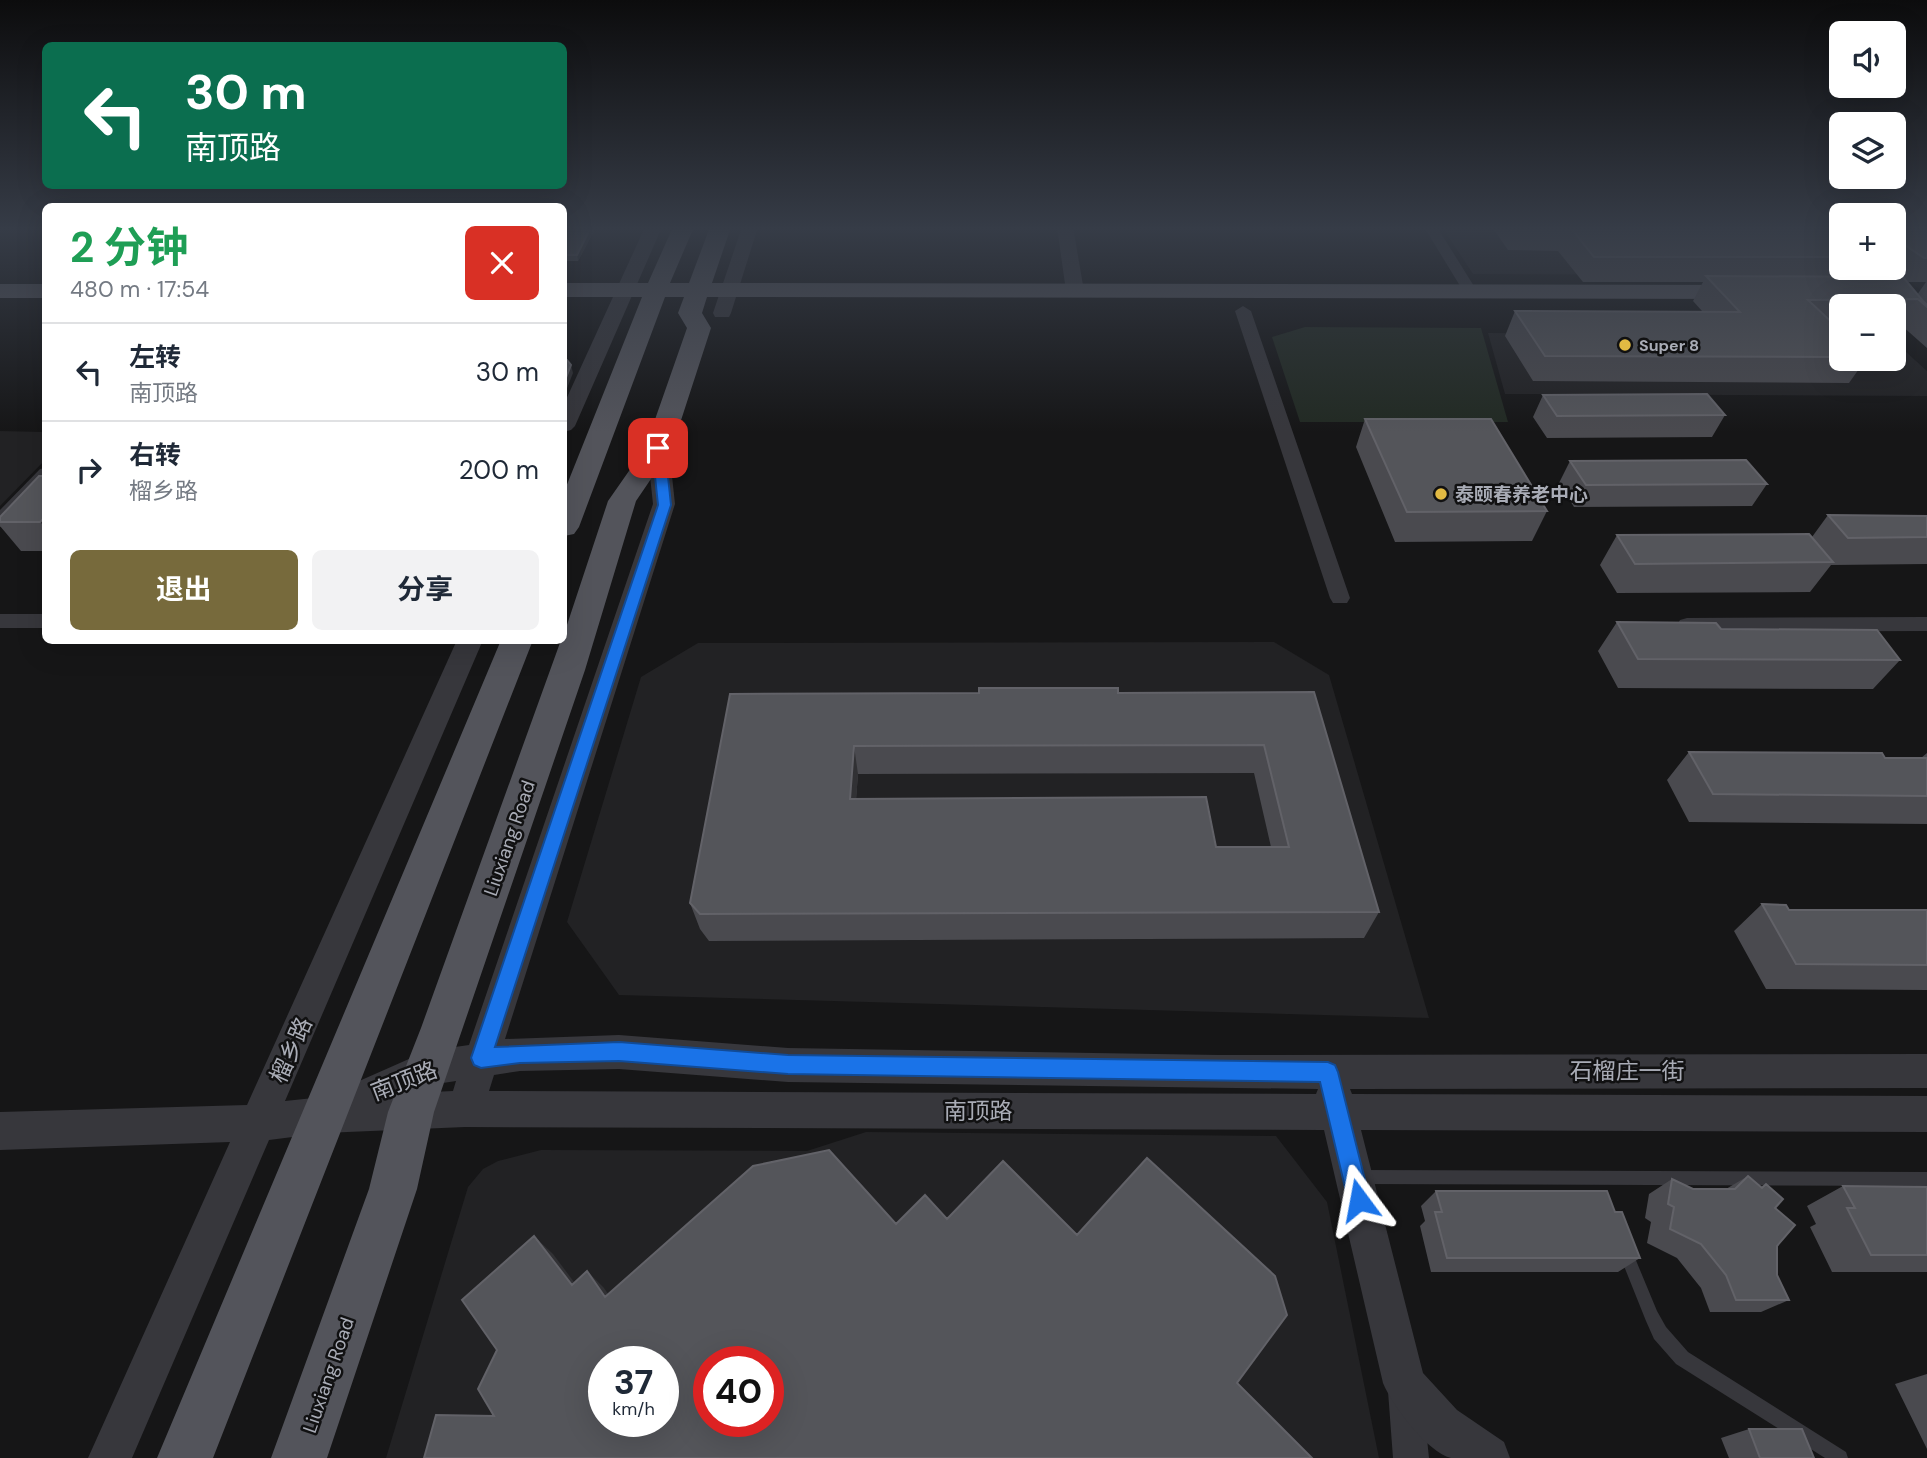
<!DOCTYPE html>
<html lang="zh">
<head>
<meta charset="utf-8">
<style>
  :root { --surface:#fff; --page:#f2f2f3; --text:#1f2937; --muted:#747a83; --line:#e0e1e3; --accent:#776a3c }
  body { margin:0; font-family:"DM Sans","Noto Sans SC",sans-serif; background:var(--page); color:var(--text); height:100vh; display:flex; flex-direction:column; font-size:26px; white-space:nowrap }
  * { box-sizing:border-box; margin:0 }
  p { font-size:23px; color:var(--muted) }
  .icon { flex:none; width:38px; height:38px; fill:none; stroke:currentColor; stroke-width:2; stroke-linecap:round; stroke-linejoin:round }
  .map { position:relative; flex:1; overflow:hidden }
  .drawer { position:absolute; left:42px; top:203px; width:525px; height:441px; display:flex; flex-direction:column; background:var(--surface); border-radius:10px; box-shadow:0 7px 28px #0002 }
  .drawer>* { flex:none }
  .banner { position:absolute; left:42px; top:42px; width:525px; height:147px; border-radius:10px; box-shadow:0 7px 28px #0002; background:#0b6e4f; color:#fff; overflow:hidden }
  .buttons { position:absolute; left:1829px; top:21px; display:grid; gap:14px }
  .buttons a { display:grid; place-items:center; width:77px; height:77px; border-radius:10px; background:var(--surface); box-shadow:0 7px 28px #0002; font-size:35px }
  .speed { position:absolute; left:588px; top:1346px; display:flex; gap:14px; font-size:35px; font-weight:700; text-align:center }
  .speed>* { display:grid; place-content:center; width:91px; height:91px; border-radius:50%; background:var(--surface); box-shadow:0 7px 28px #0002; line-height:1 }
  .speed small { font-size:18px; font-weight:400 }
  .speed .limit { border:10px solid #d22; background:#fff; color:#111 }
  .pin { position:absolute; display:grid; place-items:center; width:60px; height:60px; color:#fff; margin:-30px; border-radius:14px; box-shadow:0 4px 10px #0006 }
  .me { position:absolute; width:77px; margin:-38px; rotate:347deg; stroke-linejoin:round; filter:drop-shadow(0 0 5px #0008) }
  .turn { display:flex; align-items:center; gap:24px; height:147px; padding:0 28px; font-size:32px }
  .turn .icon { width:91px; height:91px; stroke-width:2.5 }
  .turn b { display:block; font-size:49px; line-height:60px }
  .round { display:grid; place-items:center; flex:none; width:74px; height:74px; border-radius:10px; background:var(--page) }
  .headline { display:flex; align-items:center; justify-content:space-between; height:119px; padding:0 28px }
  h1 { font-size:42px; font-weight:700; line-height:52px; color:#1e9e55 }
  .primary-button { display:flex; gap:14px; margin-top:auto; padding:14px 28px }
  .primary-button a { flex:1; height:80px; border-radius:10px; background:var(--accent); color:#fff; font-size:28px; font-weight:700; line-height:80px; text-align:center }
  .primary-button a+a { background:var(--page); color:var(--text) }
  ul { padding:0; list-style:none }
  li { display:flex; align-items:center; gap:21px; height:98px; padding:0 28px; border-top:2px solid var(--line) }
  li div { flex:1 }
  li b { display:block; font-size:26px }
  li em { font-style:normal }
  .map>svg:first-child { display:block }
  .built { fill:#222224; fill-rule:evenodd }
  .green { fill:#222a23 }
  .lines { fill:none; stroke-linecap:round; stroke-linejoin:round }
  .service { fill:#37373c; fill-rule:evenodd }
  .minor { fill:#37373c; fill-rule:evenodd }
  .tertiary { fill:#37373c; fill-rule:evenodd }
  .primary { fill:#53545b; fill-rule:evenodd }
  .wall { fill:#4a4a4f; fill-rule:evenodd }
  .shaded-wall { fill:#313134 }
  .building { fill:#54555a; stroke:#626268; stroke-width:2; fill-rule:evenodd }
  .route { fill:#1a73e8; stroke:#114b97; stroke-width:2 }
  .poi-dot { fill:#e2ba43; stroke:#111112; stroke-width:2.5 }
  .labels { text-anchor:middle; stroke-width:5; stroke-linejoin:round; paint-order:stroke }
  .far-poi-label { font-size:16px; font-weight:bold; fill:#a9acb6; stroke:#111112; text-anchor:start }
  .poi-label { font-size:19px; font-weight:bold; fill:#a9acb6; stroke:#111112; text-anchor:start }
  .street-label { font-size:19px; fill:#a9acb6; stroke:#111112 }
  .near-street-label { font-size:23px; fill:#a9acb6; stroke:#111112 }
</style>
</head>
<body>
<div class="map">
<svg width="1927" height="1458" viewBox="0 0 1927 1458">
  <rect width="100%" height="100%" fill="#161617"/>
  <path class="built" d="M 1442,227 L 1805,227 L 1841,268 L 1842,275 L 1473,274 Z
    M 1488,333 L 1841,336 L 1841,359 L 1894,359 L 1894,341 L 1927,371 L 1927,396 L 1505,394 Z
    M 0,431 L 45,432 L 46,459 L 0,506 Z
    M 1274,642 L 1329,675 L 1429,1018 L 619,995 L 567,922 L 641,677 L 698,643 Z
    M 866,1132 L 1276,1136 L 1327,1202 L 1379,1458 L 386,1458 L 468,1187 L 483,1169 L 498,1161 L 541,1150 L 807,1151 ZM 604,1362 L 663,1362 L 663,1421 L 604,1421 ZM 709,1362 L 768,1362 L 768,1421 L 709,1421 Z"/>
  <path class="green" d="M 1305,327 L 1481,328 L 1508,422 L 1300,422 L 1272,337 Z"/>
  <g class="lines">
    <path class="service" d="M 1359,1170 L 1927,1172 L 1927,1186 L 1359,1184 L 1354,1182 L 1352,1177 L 1354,1172 Z
      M 1625,1244 L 1630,1246 L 1657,1311 L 1666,1327 L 1688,1352 L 1846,1452 L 1848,1458 L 1825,1458 L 1676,1364 L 1654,1339 L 1646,1321 L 1618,1251 L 1620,1246 Z"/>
    <path class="minor" d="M 1424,227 L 1437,227 L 1477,291 L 1475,294 L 1465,294 Z
      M 1243,306 L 1251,311 L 1350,598 L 1347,603 L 1333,603 L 1330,598 L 1235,311 Z
      M 46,468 L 46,484 L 7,525 L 0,527 L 0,510 L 40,469 Z
      M 0,614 L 46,614 L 46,628 L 0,628 Z
      M 1927,617 L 1927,631 L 1687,632 L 1680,630 L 1677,625 L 1680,620 L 1687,618 Z
      M 1405,1374 L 1417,1379 L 1422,1391 L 1429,1458 L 1393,1458 L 1388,1391 L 1393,1379 Z"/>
    <path class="tertiary" d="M 645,227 L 662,227 L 575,426 L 571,430 L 564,432 L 564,404 Z
      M 742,227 L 758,227 L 731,313 L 729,317 L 715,317 L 713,313 Z
      M 1057,227 L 1073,227 L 1084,291 L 1081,295 L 1075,296 L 1066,291 Z
      M 658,442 L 666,443 L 669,448 L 675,504 L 505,1039 L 619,1035 L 788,1048 L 1219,1055 L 1927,1054 L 1927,1088 L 1350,1089 L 1352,1094 L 1927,1096 L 1927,1132 L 1361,1130 L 1423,1373 L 1457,1410 L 1504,1442 L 1510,1458 C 1494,1458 1466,1458 1451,1458 C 1427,1452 1392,1405 1383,1383 L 1324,1130 L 465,1127 L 324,1133 L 269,1140 L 132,1458 L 88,1458 L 230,1142 L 0,1150 L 0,1112 L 247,1105 L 457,640 L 483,640 L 285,1101 L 323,1097 L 427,1051 L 469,1045 L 653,504 L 647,448 L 650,443 ZM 619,1069 L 788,1082 L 1318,1089 L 1316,1094 L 489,1091 L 494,1075 L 520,1071 ZM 456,1081 L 453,1091 L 411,1093 L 430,1085 Z"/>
    <path class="primary" d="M 673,227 L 694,227 L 670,283 L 689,283 L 710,227 L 731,227 L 712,283 L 1746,285 L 1754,287 L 1757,292 L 1754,297 L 1746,299 L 707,297 L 702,313 L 711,328 L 672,448 L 636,501 L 585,670 L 434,1112 L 417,1189 L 327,1458 L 271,1458 L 369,1189 L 388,1112 L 421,1028 L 561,640 L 564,640 L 564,634 L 608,501 L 645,448 L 687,328 L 678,313 L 684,297 L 665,297 L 579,527 L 574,534 L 564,536 L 564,492 L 642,297 L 564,297 L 564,283 L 648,283 Z
      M 0,284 L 46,284 L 46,298 L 0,298 Z
      M 501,640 L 533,640 L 213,1458 L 157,1458 Z"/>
  </g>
  <path class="wall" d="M 564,227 L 596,227 L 578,261 L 564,261 Z
    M 1492,227 L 1841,227 L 1841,268 L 1894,268 L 1894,227 L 1927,227 L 1927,348 L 1901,325 L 1894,325 L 1894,306 L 1841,306 L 1841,325 L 1834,325 L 1841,331 L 1841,359 L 1866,359 L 1849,383 L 1533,381 L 1505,336 L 1515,311 L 1702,311 L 1693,301 L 1703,282 L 1583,282 L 1558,251 L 1508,250 ZM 1887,268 L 1899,277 L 1882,277 ZM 1907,282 L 1926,282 L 1917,295 Z
    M 1543,395 L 1725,415 L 1712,437 L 1547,438 L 1533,417 Z
    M 1365,419 L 1547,511 L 1532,541 L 1395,542 L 1356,447 Z
    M 1570,461 L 1767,484 L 1752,506 L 1574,507 L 1559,483 Z
    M 46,476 L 46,551 L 21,551 L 0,526 L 0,517 Z
    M 1828,515 L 1927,516 L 1927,564 L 1831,565 L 1810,592 L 1617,593 L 1600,565 L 1617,535 L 1812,537 Z
    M 1617,622 L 1721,629 L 1900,660 L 1873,689 L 1618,688 L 1598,651 Z
    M 1314,692 L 1379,912 L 1364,938 L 709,941 L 700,929 L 690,903 L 730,694 ZM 1254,773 L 1271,847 L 1216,847 L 856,799 L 858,774 Z
    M 1689,752 L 1921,758 L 1927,753 L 1927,824 L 1689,822 L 1667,780 Z
    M 1762,904 L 1789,910 L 1927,910 L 1927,990 L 1766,989 L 1734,931 Z
    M 1748,1176 L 1761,1187 L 1766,1184 L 1775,1208 L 1777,1275 L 1789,1300 L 1761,1312 L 1710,1312 L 1701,1288 L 1677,1258 L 1647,1243 L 1651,1222 L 1645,1218 L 1649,1194 L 1672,1179 L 1693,1189 L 1726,1189 Z
    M 1843,1186 L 1927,1187 L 1927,1272 L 1832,1272 L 1810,1227 L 1816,1224 L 1807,1206 Z
    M 1436,1191 L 1615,1212 L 1640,1258 L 1618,1272 L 1431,1272 L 1420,1226 L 1425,1221 L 1421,1206 Z
    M 1927,1374 L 1927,1449 L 1895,1384 Z
    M 1749,1429 L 1814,1458 L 1729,1458 L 1721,1438 Z"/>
  <path class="shaded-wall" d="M 591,227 L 596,227 L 578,261 L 577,255 Z
    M 571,365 L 573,373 L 564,396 L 564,383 Z
    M 46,516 L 46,528 L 40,522 Z
    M 854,746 L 858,774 L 854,827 L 850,799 Z
    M 534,1236 L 553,1254 L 589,1302 L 572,1285 Z
    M 587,1271 L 604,1288 L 621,1313 L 605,1297 Z"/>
  <path class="building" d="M 564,227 L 591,227 L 577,255 L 564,255 Z
    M 1570,227 L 1841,227 L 1841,257 L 1594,257 Z
    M 1894,227 L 1927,227 L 1927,258 L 1924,258 L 1899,241 L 1894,241 Z
    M 1706,276 L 1903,277 L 1923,301 L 1927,305 L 1927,307 L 1918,299 L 1808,300 L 1841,331 L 1841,357 L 1545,356 L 1515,311 L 1740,312 Z
    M 564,358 L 567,360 L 571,365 L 564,383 Z
    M 1707,394 L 1725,415 L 1557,416 L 1543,395 Z
    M 1365,419 L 1491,419 L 1547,511 L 1407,512 Z
    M 1746,460 L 1767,484 L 1586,485 L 1570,461 Z
    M 39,476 L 46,476 L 46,516 L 40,522 L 0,522 L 0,517 Z
    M 1828,515 L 1927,516 L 1927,537 L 1848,538 Z
    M 1809,534 L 1833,562 L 1635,564 L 1617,535 Z
    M 1617,622 L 1716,623 L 1721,629 L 1877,630 L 1900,660 L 1638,659 Z
    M 979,688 L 1118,688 L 1118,693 L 1314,692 L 1379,912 L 700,914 L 690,903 L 730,694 L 979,693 ZM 1264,745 L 1289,847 L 1216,847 L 1206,797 L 850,799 L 854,746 Z
    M 1689,752 L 1882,753 L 1885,758 L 1927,758 L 1927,796 L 1713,794 Z
    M 1762,904 L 1786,905 L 1789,910 L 1927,910 L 1927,965 L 1796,964 Z
    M 829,1150 L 896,1224 L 925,1195 L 947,1219 L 1003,1161 L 1077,1235 L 1147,1158 L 1275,1276 L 1287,1315 L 1237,1383 L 1312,1458 L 424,1458 L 436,1415 L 494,1416 L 478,1389 L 497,1350 L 462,1300 L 534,1236 L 572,1285 L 587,1271 L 605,1297 L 753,1166 ZM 604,1362 L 663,1362 L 663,1421 L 604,1421 ZM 709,1362 L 768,1362 L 768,1421 L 709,1421 Z
    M 1748,1176 L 1762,1188 L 1766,1184 L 1783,1199 L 1775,1208 L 1795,1225 L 1777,1246 L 1777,1275 L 1789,1300 L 1736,1300 L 1726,1275 L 1701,1244 L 1670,1229 L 1674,1207 L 1668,1204 L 1672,1179 L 1693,1189 L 1735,1189 Z
    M 1843,1186 L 1927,1187 L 1927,1255 L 1871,1255 L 1847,1208 L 1855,1208 Z
    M 1436,1191 L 1607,1191 L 1615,1212 L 1622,1212 L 1640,1258 L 1447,1258 L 1435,1212 L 1442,1212 Z
    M 1749,1429 L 1802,1429 L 1814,1458 L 1760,1458 Z"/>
  <linearGradient id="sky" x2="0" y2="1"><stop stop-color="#0c0c0d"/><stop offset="0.53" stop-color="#363c47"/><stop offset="1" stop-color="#363c47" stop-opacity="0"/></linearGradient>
  <rect width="1927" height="432" fill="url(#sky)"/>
  <path class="route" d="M 658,445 L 665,448 L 671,505 L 495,1047 L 619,1042 L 788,1055 L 1328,1062 L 1335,1065 L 1338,1072 L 1370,1200 L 1367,1208 L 1359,1212 L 1351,1208 L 1348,1200 L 1320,1082 L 788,1074 L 619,1061 L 520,1063 L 481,1068 L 474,1065 L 471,1058 L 658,505 L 652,448 Z"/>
  <g class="poi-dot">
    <circle cx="1625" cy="345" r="7"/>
    <circle cx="1441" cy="494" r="7"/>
  </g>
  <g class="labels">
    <g class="far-poi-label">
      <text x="1639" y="351">Super 8</text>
    </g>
    <g class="poi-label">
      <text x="1455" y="501">泰颐春养老中心</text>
    </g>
    <g class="street-label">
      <text transform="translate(509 838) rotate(-71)" y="7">Liuxiang Road</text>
      <text transform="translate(328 1375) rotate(-71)" y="7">Liuxiang Road</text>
    </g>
    <g class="near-street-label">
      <text transform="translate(291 1050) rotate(-66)" y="8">榴乡路</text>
      <text x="1627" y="1079">石榴庄一街</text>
      <text transform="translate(404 1081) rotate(-21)" y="8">南顶路</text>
      <text x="978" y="1119">南顶路</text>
    </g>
  </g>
</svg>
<div class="buttons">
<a><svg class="icon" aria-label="sound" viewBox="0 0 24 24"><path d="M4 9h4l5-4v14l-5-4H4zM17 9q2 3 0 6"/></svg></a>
<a><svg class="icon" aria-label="layers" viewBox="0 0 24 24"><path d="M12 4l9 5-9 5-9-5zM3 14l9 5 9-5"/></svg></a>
<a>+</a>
<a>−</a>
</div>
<div class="speed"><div>37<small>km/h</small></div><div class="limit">40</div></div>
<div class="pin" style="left:658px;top:448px;background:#d93025"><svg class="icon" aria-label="arrive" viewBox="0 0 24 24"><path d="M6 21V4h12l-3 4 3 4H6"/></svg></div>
<svg class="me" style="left:1359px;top:1200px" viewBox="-20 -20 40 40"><path d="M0-17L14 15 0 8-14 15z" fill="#1a73e8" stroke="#fff" stroke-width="4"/></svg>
<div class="banner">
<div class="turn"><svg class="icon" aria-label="left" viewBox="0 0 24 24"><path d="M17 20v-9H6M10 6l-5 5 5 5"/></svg><div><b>30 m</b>南顶路</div></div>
</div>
<section class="drawer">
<div class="headline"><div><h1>2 分钟</h1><p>480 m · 17:54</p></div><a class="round" style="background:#d93025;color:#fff"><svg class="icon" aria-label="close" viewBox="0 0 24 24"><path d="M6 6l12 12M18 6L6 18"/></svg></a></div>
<ul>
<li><svg class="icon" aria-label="left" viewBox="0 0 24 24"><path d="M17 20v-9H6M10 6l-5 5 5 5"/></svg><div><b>左转</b><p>南顶路</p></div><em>30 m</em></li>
<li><svg class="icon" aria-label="right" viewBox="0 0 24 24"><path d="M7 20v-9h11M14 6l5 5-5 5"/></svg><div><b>右转</b><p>榴乡路</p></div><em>200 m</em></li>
</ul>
<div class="primary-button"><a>退出</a><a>分享</a></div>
</section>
</div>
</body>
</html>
